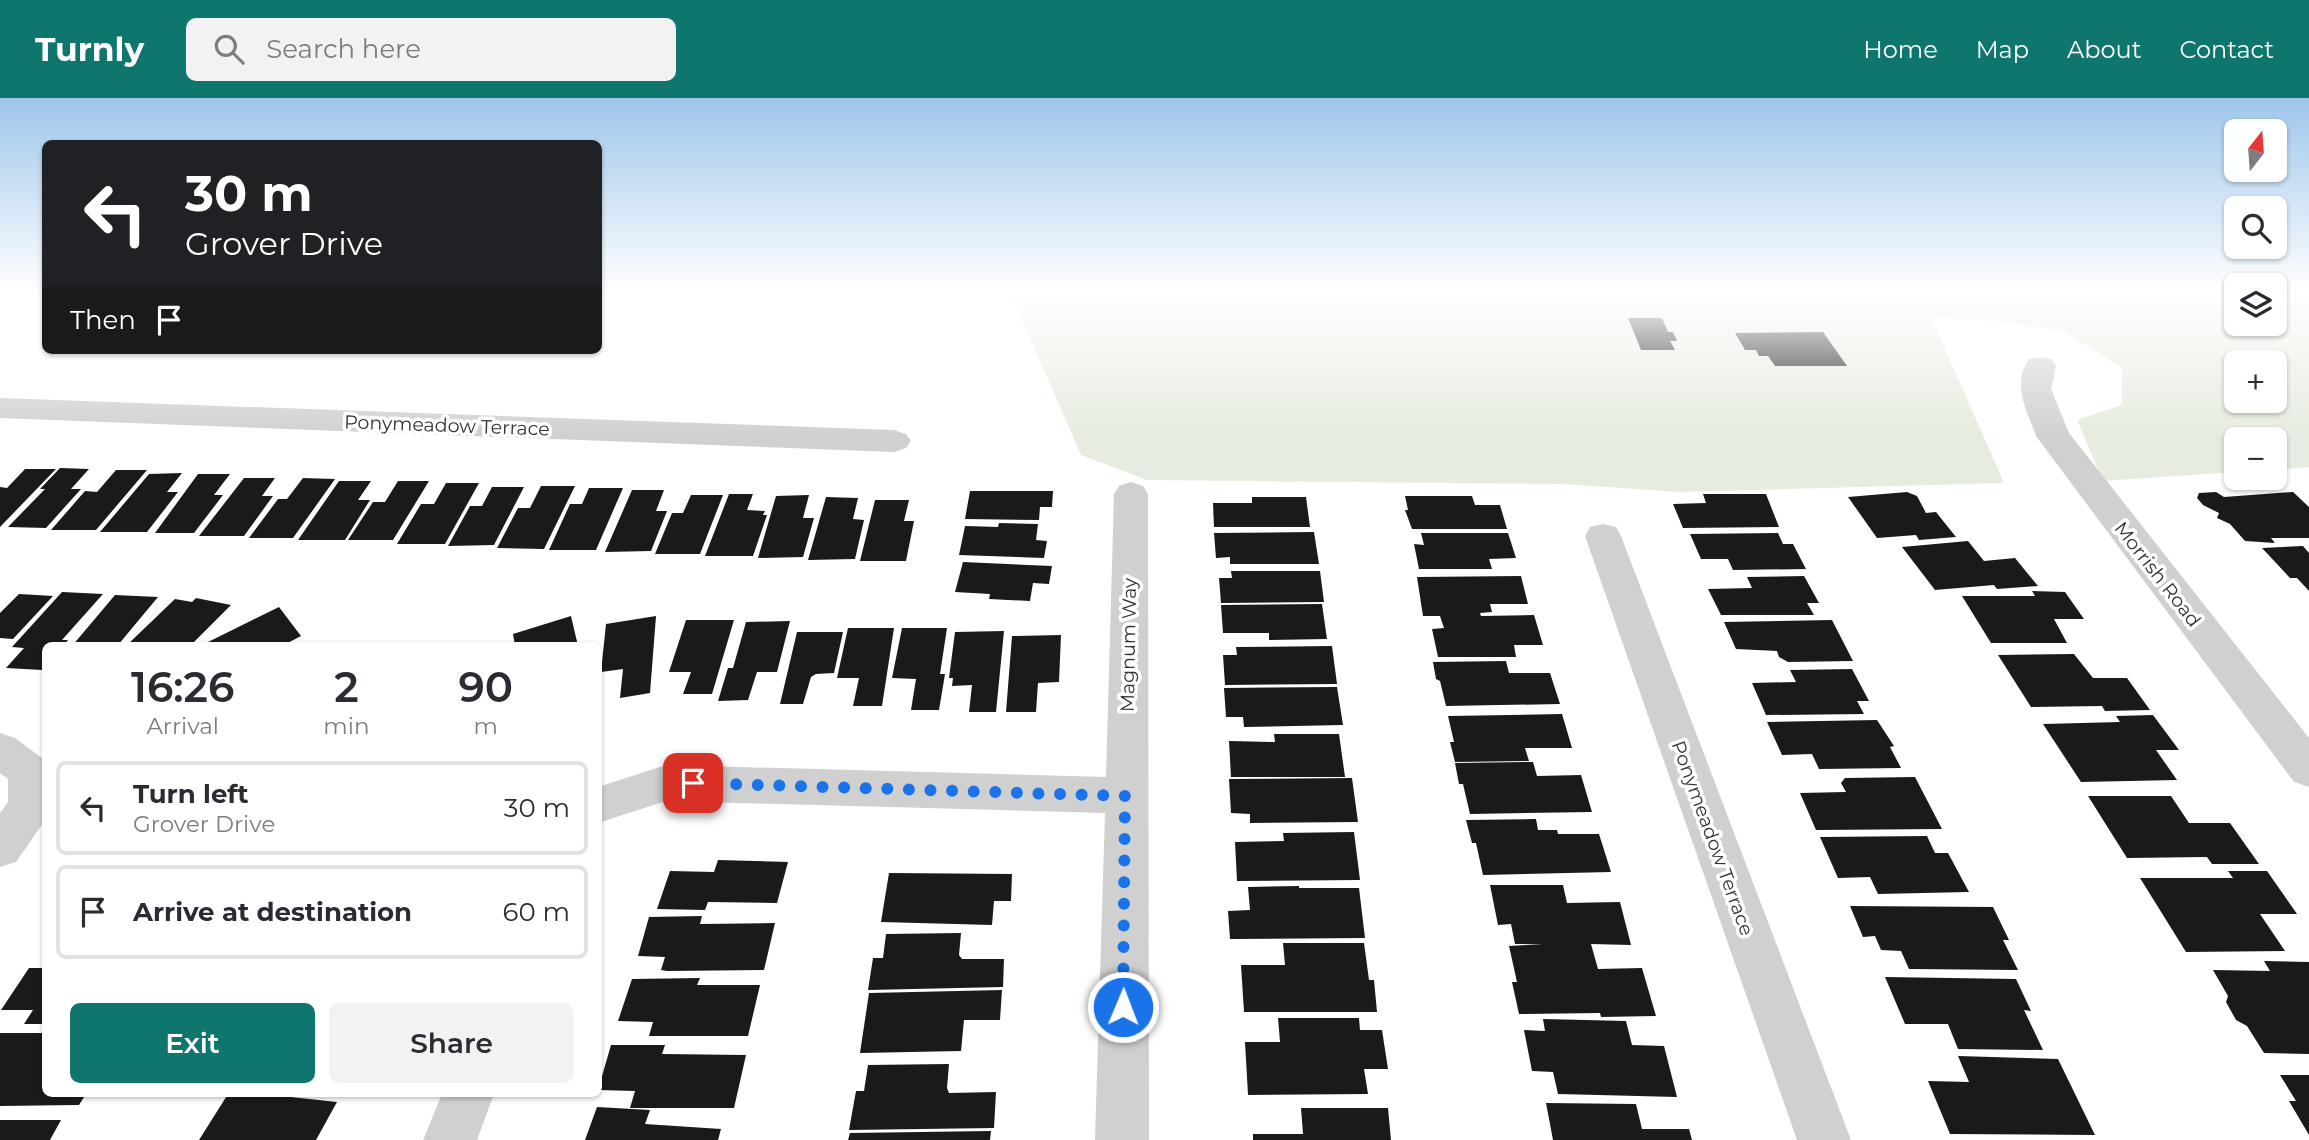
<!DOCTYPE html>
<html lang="en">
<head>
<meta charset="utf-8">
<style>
  :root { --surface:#fff; --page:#f2f2f3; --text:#2b2b33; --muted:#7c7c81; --line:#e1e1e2; --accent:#0f766e }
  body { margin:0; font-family:Montserrat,sans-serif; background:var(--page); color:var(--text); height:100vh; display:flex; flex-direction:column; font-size:26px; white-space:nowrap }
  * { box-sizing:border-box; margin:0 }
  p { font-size:23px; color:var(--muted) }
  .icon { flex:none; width:38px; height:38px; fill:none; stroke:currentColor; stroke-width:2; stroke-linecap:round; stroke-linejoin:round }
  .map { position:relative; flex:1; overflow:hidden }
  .drawer { position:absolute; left:42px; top:544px; width:560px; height:455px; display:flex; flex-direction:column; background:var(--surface); border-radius:10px; box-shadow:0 2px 5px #0004 }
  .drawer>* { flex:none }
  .banner { position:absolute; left:42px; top:42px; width:560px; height:214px; border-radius:10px; box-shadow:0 2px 5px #0004; background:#202124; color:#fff; overflow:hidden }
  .needle { width:46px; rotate:17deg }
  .controls { position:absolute; left:2224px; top:21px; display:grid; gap:14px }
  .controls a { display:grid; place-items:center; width:63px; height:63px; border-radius:10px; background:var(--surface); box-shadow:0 2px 5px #0004; font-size:35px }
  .pin { position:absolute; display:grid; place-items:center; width:60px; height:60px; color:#fff; margin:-30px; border-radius:14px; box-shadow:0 4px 10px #0006 }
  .me { position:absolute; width:77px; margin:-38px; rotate:1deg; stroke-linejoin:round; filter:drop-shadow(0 0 5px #0008) }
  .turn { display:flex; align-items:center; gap:24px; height:147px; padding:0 28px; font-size:32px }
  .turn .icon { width:91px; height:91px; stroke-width:2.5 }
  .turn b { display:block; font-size:49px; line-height:60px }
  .then { display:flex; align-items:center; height:66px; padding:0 28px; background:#0003; gap:14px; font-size:26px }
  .eta { display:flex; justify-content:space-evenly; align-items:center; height:119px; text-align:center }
  .eta b { font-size:42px; font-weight:600; line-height:49px }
  .cta { display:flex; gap:14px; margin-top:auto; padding:14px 28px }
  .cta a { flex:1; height:80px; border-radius:10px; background:var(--accent); color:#fff; font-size:28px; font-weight:600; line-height:80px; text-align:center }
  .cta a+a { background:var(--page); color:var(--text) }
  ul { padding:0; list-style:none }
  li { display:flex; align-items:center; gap:21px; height:94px; margin:0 14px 10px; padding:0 14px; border:4px solid var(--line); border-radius:10px }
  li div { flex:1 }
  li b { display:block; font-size:26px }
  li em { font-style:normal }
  header { display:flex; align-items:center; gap:42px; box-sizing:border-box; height:98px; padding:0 35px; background:var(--accent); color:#fff }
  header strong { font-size:33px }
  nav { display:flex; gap:38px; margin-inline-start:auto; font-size:24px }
  .search { width:490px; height:63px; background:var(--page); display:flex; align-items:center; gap:18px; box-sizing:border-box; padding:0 24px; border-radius:10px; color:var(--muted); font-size:26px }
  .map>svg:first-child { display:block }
  .green { fill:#e6ecdf; fill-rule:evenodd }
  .building { fill:#1a1a1a }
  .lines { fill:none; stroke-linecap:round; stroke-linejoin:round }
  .minor { fill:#d0d0d0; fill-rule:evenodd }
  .route { stroke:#1a73e8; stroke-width:12; stroke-dasharray:0 21.6 }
  .labels { text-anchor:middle; stroke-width:7; stroke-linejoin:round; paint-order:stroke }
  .street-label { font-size:19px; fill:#333; stroke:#fff }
</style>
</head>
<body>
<header>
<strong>Turnly</strong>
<div class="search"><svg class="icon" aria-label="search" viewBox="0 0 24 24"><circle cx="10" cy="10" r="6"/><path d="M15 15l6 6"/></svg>Search here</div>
<nav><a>Home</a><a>Map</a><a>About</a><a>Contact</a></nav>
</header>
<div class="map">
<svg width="2309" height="1042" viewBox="0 0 2309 1042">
  <rect width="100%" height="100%" fill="#fff"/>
  <path class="green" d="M 1010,194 L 2236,194 L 2236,226 L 2275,226 L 2275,194 L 2309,197 L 2309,369 L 2275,372 L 2275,341 L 2236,341 L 2236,374 L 2103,383 L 2077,322 L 2122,307 L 2122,270 L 2063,233 L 1997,223 L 1931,219 L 2004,385 L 1679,394 L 1563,386 L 1147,382 L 1081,357 ZM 2236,264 L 2275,264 L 2275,303 L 2236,303 Z"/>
  <path class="building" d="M 1628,220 L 1662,220 L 1668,234 L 1673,234 L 1677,243 L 1670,243 L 1675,252 L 1641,252 Z
    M 1823,234 L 1847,268 L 1775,268 L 1768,258 L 1759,258 L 1756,252 L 1745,252 L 1735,235 Z
    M 60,370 L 89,371 L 71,391 L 81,391 L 46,430 L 8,429 L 45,391 L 40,391 Z
    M 25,371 L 56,371 L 0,429 L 0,389 L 7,390 Z
    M 116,372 L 147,372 L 96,432 L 51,432 L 85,393 L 97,394 Z
    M 182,375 L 167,394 L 178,394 L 147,434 L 100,434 L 149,376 Z
    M 198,376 L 230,376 L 214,397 L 223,397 L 194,435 L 155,435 Z
    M 244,380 L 275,380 L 262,398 L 273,398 L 244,438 L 199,438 Z
    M 303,380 L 335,381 L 293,440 L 249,440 L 278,401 L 287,401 Z
    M 339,383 L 371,383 L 358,402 L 370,402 L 345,442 L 298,442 Z
    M 398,383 L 429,383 L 393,442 L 348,442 L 373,404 L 385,404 Z
    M 446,385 L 479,385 L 445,446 L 397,446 L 421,406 L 434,406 Z
    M 541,388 L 575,388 L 544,451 L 497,450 L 518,410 L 530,410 Z
    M 492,389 L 524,389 L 494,447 L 448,448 L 470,408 L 482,408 Z
    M 589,390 L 623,390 L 596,452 L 549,452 L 570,406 L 582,406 Z
    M 632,392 L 664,392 L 656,413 L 667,413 L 651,453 L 605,454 Z
    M 970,393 L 1053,393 L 1052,409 L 1040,409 L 1039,422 L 965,421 Z
    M 1907,394 L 1917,398 L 1926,415 L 1936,414 L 1956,439 L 1919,442 L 1916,437 L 1877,440 L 1848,399 Z
    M 2216,394 L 2224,399 L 2293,394 L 2309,409 L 2309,440 L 2271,440 L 2275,445 L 2245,443 L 2230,426 L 2217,420 L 2219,415 L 2203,407 L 2197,400 L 2199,395 Z
    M 729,396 L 753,396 L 747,412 L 765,413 L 763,417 L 767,417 L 753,458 L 705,458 Z
    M 1703,396 L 1766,396 L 1779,429 L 1683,430 L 1673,406 L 1706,405 Z
    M 691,397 L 723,397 L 700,456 L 655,456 L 672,415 L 683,415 Z
    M 809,397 L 803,420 L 814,420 L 803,459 L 758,460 L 776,398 Z
    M 1405,398 L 1472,398 L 1475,407 L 1500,407 L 1507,431 L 1412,431 L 1405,412 L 1408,412 Z
    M 826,399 L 858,400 L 853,421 L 864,422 L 855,461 L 808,462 Z
    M 1252,399 L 1306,399 L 1310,429 L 1214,429 L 1213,405 L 1252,405 Z
    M 875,402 L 909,402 L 904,423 L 914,423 L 906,463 L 860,463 Z
    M 999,425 L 1038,426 L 1036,442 L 1047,443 L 1044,460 L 959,457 L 965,428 L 998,429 Z
    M 1314,434 L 1319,466 L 1230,466 L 1230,459 L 1216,460 L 1214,435 Z
    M 1421,435 L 1508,435 L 1516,460 L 1489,461 L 1492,471 L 1419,471 L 1414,446 L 1424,447 Z
    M 1778,435 L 1783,446 L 1793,446 L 1806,471 L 1733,472 L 1728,461 L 1701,461 L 1690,436 Z
    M 1968,443 L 1984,463 L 2015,460 L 2038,488 L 1997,491 L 1994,487 L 1935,492 L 1902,449 Z
    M 2303,448 L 2309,455 L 2309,493 L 2297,480 L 2290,480 L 2262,450 Z
    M 963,464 L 1052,468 L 1049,486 L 1033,485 L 1030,503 L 989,501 L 990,496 L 955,494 Z
    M 1231,473 L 1320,473 L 1324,504 L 1221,505 L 1219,480 L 1232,480 Z
    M 1521,478 L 1528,506 L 1490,506 L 1492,514 L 1480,515 L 1481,518 L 1534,517 L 1543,547 L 1514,547 L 1516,559 L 1438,559 L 1432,531 L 1444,530 L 1440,518 L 1423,518 L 1417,479 Z
    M 1804,478 L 1819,505 L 1807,505 L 1814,517 L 1721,517 L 1708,491 L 1752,490 L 1747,479 Z
    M 2032,493 L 2065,494 L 2084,521 L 2054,521 L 2067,545 L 1991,545 L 1962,498 L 2035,498 Z
    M 62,494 L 103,496 L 62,542 L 68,542 L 63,548 L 46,548 L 46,568 L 42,572 L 6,570 L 24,550 L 12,549 Z
    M 19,496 L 53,498 L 13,541 L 0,540 L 0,515 Z
    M 115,497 L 158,499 L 118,547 L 72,548 Z
    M 196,500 L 231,507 L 190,548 L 126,548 L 175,501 L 192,504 Z
    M 1322,506 L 1327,541 L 1269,542 L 1269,535 L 1223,535 L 1221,507 Z
    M 279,509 L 301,538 L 282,548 L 200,548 Z
    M 571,518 L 578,548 L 515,548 L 513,536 Z
    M 656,518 L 650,595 L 620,600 L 623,571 L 601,574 L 606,526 Z
    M 686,522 L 734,522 L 712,596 L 683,596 L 691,574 L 669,574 Z
    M 1832,522 L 1853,563 L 1788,564 L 1779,559 L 1777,553 L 1736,551 L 1724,524 Z
    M 790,523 L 777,574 L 757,574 L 748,602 L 718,603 L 728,570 L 733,570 L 746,524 Z
    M 848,530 L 894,530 L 882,608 L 853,608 L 859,580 L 837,580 Z
    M 902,530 L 947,530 L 940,576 L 945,576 L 939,612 L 911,612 L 916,581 L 892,580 Z
    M 1004,533 L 996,614 L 969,614 L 972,587 L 952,588 L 953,580 L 949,580 L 955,534 Z
    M 797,534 L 843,534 L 834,575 L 816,576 L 811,579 L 803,606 L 780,606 Z
    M 1061,537 L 1059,584 L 1038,585 L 1036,614 L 1006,614 L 1012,538 Z
    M 1332,548 L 1337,586 L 1225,587 L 1223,557 L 1237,557 L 1236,549 Z
    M 2074,556 L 2093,580 L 2127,580 L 2150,612 L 2105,613 L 2102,608 L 2031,609 L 1998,557 Z
    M 1506,563 L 1509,575 L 1550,575 L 1560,606 L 1446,608 L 1440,583 L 1436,581 L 1433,564 Z
    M 1852,571 L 1869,603 L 1857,603 L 1864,616 L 1766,617 L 1752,585 L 1796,584 L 1790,572 Z
    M 1337,589 L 1343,627 L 1244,629 L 1243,619 L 1226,619 L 1224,590 Z
    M 1562,616 L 1572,650 L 1525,650 L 1529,663 L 1455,664 L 1450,644 L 1454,644 L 1448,618 Z
    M 2153,617 L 2179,652 L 2156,652 L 2177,682 L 2081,684 L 2043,626 L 2120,624 L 2116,618 Z
    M 1877,622 L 1894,648 L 1890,649 L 1901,670 L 1819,671 L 1812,656 L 1782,657 L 1767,624 Z
    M 1274,636 L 1339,636 L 1345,679 L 1231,679 L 1229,643 L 1275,644 Z
    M 1533,664 L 1537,678 L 1581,677 L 1592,714 L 1470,716 L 1463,686 L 1459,686 L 1455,665 Z
    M 1915,679 L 1942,731 L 1816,732 L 1800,695 L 1846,694 L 1841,685 L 1845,680 Z
    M 1352,680 L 1358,724 L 1250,725 L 1250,716 L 1231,715 L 1229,681 Z
    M 2088,698 L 2171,698 L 2189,725 L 2230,725 L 2259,766 L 2212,766 L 2207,759 L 2127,760 Z
    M 1536,721 L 1538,732 L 1557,732 L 1558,736 L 1599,736 L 1611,774 L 1483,777 L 1476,745 L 1472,745 L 1466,722 Z
    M 1354,734 L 1360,782 L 1237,783 L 1235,744 L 1284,743 L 1283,735 Z
    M 1927,738 L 1935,755 L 1948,755 L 1969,794 L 1878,796 L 1870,779 L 1838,780 L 1820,739 Z
    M 718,762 L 788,764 L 777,805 L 708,804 L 705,812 L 657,811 L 670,773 L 714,774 Z
    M 2228,773 L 2267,773 L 2297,816 L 2260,816 L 2285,853 L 2186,854 L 2140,780 L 2233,780 Z
    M 889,775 L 1012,776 L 1011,803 L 994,803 L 992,827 L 881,824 Z
    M 1490,787 L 1563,787 L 1567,805 L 1620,804 L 1631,847 L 1591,846 L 1598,871 L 1642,870 L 1656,918 L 1601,919 L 1600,915 L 1519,916 L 1512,884 L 1517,884 L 1509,848 L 1543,846 L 1515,846 L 1511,826 L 1498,827 Z
    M 1299,788 L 1299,790 L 1359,790 L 1365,840 L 1230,841 L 1228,813 L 1250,812 L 1248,789 Z
    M 1850,808 L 1993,809 L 2009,842 L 2003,842 L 2018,872 L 1909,871 L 1901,853 L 1881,852 L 1875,838 L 1863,839 Z
    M 702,818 L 700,826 L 775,825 L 764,872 L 667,873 L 661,872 L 665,859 L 638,858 L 649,819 Z
    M 961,835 L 959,857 L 962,861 L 1004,861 L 1003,889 L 868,892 L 873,860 L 883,860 L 886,836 Z
    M 1283,845 L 1364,845 L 1369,882 L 1374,882 L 1377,914 L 1244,914 L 1241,867 L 1285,867 Z
    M 2264,863 L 2309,864 L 2309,956 L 2264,955 L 2247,928 L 2236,922 L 2226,904 L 2228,898 L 2213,872 L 2270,873 Z
    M 29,870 L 46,870 L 46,926 L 24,926 L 33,912 L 1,912 Z
    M 1885,879 L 2016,881 L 2031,913 L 2024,912 L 2043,952 L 1958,951 L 1948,926 L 1905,926 Z
    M 700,880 L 697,887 L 760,887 L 748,938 L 649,938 L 653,924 L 618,923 L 632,881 Z
    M 1002,892 L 1000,922 L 964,922 L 961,953 L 860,955 L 869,895 Z
    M 1278,920 L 1359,920 L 1360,932 L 1382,932 L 1388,971 L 1364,971 L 1368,996 L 1248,997 L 1245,944 L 1280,944 Z
    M 1543,921 L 1626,923 L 1632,947 L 1664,948 L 1677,999 L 1558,996 L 1553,974 L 1532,973 L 1524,932 L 1545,933 Z
    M 0,935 L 46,935 L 46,996 L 86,996 L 79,1007 L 0,1008 Z
    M 611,947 L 665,947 L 662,956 L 746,957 L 734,1010 L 630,1010 L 635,993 L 598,992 Z
    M 1958,958 L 2058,961 L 2095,1037 L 1950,1036 L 1928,983 L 1969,984 Z
    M 949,966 L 947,990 L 949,995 L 996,994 L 994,1030 L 849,1032 L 856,993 L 864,993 L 868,967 Z
    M 2280,977 L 2309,977 L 2309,1037 L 2289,1003 L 2296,1003 Z
    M 228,996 L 263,996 L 337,1004 L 316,1042 L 199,1042 Z
    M 1546,1005 L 1636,1006 L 1642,1031 L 1689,1031 L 1692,1042 L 1553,1042 Z
    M 597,1009 L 650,1012 L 645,1026 L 721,1031 L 718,1042 L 585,1042 Z
    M 1301,1010 L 1388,1010 L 1391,1042 L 1253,1042 L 1253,1036 L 1303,1036 Z
    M 0,1022 L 61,1022 L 50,1042 L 0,1042 Z
    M 991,1033 L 990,1042 L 848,1042 L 850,1035 Z"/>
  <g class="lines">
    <path class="minor" d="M 2040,259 L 2051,261 L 2056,268 L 2051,291 L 2069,335 L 2309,640 L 2309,689 L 2294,684 L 2036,338 C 2027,312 2011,287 2029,261 Z
      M 0,300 L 894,332 L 906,336 L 911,343 L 906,350 L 894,354 L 0,320 Z
      M 1131,384 L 1143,388 L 1148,396 L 1149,1042 L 1095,1042 L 1105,715 L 666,703 L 598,725 L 598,689 L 666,667 L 1106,679 L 1114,396 L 1119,388 Z
      M 1603,426 L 1616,429 L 1621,438 L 1851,1042 L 1797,1042 L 1585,438 L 1590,429 Z
      M 0,635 L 15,640 L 46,663 L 46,721 L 16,764 L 0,769 L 0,715 L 8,704 L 8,681 L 0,675 Z
      M 442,996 L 494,996 L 477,1042 L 423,1042 Z"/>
  </g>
  <linearGradient id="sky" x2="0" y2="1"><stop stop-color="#9ec6ea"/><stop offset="0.57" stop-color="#fff"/><stop offset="1" stop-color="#fff" stop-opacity="0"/></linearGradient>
  <rect width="2309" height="340" fill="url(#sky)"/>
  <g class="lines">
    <path class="route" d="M 693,685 L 1125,698 L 1123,909"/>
  </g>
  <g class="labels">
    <g class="street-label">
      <text transform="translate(447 327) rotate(2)" y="7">Ponymeadow Terrace</text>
      <text transform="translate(2158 476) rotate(52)" y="7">Morrish Road</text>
      <text transform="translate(1128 547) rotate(-89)" y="7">Magnum Way</text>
      <text transform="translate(1713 740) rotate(70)" y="7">Ponymeadow Terrace</text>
    </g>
  </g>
</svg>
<div class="controls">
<a><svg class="needle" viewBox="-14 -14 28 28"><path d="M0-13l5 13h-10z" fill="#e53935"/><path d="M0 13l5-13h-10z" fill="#7c7c81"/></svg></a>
<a><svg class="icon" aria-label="search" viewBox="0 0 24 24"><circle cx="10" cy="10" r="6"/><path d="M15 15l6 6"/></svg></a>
<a><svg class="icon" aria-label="layers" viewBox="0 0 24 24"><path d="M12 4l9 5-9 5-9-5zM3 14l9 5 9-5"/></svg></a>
<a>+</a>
<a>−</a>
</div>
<div class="pin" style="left:693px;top:685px;background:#d93025"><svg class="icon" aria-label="arrive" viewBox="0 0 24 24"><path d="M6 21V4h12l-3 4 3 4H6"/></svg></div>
<svg class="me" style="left:1123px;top:909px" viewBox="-20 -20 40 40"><circle r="17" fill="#1a73e8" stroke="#fff" stroke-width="3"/><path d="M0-11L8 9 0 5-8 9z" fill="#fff"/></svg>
<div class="banner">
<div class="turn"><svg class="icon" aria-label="left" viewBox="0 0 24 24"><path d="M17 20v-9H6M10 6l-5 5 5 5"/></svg><div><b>30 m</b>Grover Drive</div></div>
<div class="then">Then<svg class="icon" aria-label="arrive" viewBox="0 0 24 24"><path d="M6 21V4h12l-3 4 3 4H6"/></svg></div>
</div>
<section class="drawer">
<div class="eta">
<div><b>16:26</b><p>Arrival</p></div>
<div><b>2</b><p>min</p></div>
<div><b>90</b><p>m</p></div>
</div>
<ul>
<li><svg class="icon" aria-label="left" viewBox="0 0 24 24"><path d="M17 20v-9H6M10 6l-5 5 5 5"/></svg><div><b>Turn left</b><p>Grover Drive</p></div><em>30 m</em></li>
<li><svg class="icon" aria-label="arrive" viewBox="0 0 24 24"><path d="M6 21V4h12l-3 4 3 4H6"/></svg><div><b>Arrive at destination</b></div><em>60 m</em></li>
</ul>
<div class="cta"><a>Exit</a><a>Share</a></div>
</section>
</div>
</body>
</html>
